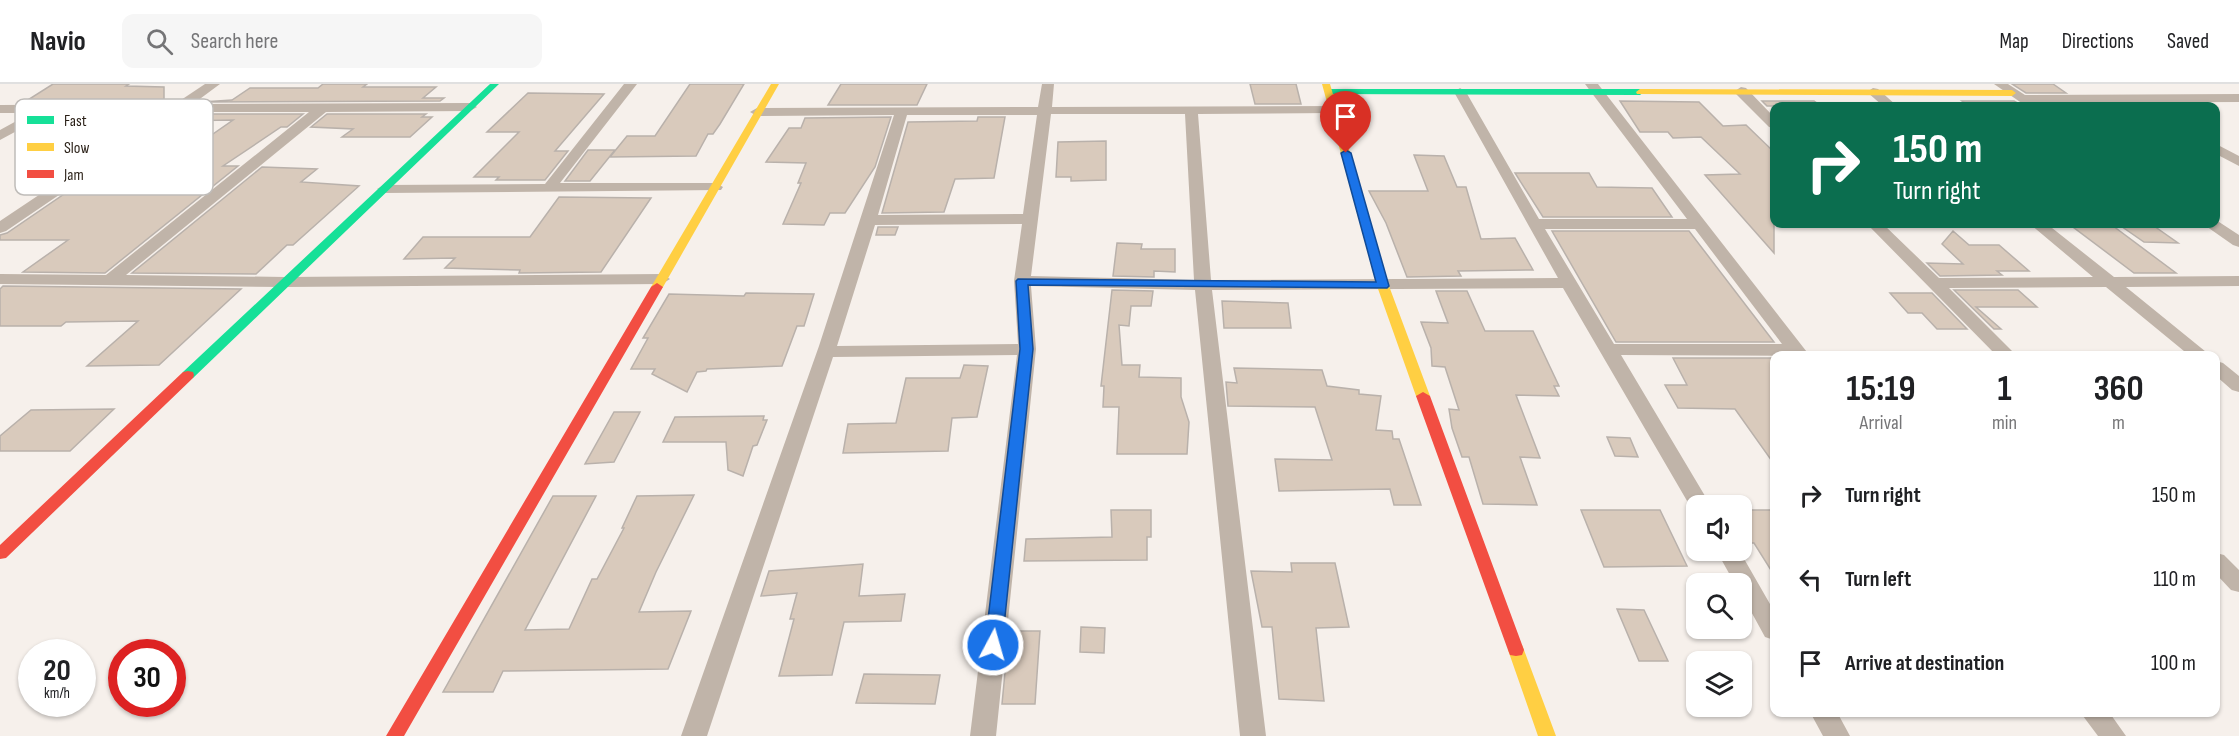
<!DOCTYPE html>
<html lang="en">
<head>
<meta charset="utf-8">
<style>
  :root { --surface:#fff; --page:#f6f6f6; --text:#202124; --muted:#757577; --line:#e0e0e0 }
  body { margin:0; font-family:"Sofia Sans Condensed",sans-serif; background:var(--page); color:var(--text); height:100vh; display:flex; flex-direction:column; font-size:22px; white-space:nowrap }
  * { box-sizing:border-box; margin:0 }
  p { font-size:20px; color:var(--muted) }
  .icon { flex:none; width:33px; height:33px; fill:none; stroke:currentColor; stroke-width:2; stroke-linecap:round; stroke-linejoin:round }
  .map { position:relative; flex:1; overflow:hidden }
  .side { position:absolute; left:1770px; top:267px; width:450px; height:366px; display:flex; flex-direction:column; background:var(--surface); border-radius:12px; box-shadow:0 2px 4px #0004 }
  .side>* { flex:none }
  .guide { position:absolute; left:1770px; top:18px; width:450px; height:126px; border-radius:12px; box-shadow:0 2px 4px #0004; background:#0b6e4f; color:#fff; overflow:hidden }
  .buttons { position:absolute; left:1686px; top:411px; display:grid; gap:12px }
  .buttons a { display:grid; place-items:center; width:66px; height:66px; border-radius:12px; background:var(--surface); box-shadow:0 2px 4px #0004; font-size:30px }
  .speed { position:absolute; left:18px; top:555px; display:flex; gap:12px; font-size:30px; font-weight:700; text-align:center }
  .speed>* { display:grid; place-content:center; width:78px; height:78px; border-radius:50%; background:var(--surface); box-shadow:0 2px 4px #0004; line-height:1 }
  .speed small { font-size:15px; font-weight:400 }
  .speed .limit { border:9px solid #d22; background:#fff; color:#111 }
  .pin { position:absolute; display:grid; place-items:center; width:51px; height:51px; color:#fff; margin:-62px -26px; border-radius:50% 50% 50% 0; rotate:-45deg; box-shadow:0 0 6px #0007 }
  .pin .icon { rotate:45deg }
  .me { position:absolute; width:66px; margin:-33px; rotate:6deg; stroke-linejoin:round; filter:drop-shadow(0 0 4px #0008) }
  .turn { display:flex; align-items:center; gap:21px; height:126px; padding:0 24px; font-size:27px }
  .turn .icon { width:78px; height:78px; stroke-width:2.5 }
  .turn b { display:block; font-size:42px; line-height:51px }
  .eta { display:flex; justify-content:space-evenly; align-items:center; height:102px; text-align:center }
  .eta b { font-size:36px; font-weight:700; line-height:42px }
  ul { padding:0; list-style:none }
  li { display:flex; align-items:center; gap:18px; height:84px; padding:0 24px }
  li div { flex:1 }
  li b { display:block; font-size:22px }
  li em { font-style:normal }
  header { display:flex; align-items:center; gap:36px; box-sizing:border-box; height:84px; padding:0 30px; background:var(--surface); border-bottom:2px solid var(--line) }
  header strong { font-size:28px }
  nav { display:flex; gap:33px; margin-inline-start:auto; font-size:21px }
  .search { width:420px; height:54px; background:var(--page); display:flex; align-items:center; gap:15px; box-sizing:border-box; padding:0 21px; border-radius:12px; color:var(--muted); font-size:22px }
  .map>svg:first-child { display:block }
  .building { fill:#d9cabc; stroke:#b9b1ab; stroke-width:1.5 }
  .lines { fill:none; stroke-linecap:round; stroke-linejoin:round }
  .street { fill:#c0b4a9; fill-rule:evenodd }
  .fast { fill:#16e098; fill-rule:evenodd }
  .slow { fill:#ffcf43; fill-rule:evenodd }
  .jam { fill:#f24e42; fill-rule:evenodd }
  .route { fill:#1a73e8; stroke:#114b97; stroke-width:1.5 }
  .key { fill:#fff; stroke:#bfbcb9; stroke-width:1.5 }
  .key-label { font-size:16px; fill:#291f16 }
</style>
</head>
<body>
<header>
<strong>Navio</strong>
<div class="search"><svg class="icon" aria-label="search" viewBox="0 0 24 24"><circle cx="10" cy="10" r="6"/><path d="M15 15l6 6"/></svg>Search here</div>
<nav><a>Map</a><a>Directions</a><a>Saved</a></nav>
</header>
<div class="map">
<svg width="2239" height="652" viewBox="0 0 2239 652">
  <rect width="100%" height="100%" fill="#f6f0eb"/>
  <path class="building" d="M 53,0 L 129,0 L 126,2 L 164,3 L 164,18 L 23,19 Z
    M 323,0 L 367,0 L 363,3 L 436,3 L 423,14 L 444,14 L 440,17 L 202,18 L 232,16 L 250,4 L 318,4 Z
    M 690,0 L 744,0 L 720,40 L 713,50 L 708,50 L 696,72 L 610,73 L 627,52 L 655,52 Z
    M 841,0 L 927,0 L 917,21 L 828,21 Z
    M 1250,0 L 1296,0 L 1301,20 L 1255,20 Z
    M 2012,0 L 2053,0 L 2066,9 L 2026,9 Z
    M 528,9 L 604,10 L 555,67 L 568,67 L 545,96 L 496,96 L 499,93 L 474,93 L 519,48 L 487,48 Z
    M 1620,17 L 1699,18 L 1723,42 L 1746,41 L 1774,68 L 1774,169 L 1705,91 L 1740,90 L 1701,53 L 1673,54 L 1668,48 L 1640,48 Z
    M 1762,17 L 1814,17 L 1821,22 L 1767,22 Z
    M 1962,17 L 2014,17 L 2023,22 L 1969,22 Z
    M 184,30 L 303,30 L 287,43 L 281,43 L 223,82 L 238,82 L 105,189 L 23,188 L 68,156 L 0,156 L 0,151 L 7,149 L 114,76 L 174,77 L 233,36 L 174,37 Z
    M 327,30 L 426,30 L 422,33 L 432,33 L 410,53 L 342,53 L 353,45 L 311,43 Z
    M 891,33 L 875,83 L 845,129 L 830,129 L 824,141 L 783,140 L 801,99 L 798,99 L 806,79 L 766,78 L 789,44 L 801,44 L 805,34 Z
    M 978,33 L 1005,33 L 994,94 L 955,95 L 944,128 L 882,129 L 908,38 L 977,37 Z
    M 1106,57 L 1106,96 L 1071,97 L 1071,93 L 1056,93 L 1058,58 Z
    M 588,66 L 615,66 L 590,97 L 565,97 Z
    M 1414,71 L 1444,72 L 1457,103 L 1466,103 L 1481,155 L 1515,154 L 1533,186 L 1458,187 L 1461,192 L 1407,193 L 1386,139 L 1369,107 L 1428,107 Z
    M 262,83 L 317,85 L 301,98 L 359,102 L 293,161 L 287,161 L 256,190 L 132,189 Z
    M 1515,89 L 1589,89 L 1597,103 L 1652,104 L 1672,133 L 1543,133 Z
    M 559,113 L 651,114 L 601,188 L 519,189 L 520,186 L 445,184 L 455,174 L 404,175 L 423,153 L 530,153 Z
    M 2069,140 L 2113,142 L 2176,189 L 2134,189 Z
    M 2118,140 L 2151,140 L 2178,159 L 2144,158 Z
    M 878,143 L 898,143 L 895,151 L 876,151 Z
    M 1552,147 L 1689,147 L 1774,258 L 1616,258 Z
    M 1953,147 L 1969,161 L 1999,161 L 2029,187 L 1997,187 L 2002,191 L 1940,192 L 1927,179 L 1963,180 L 1942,160 Z
    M 1117,159 L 1142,160 L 1141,165 L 1175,165 L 1175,188 L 1154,187 L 1154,193 L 1113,192 Z
    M 3,202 L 241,205 L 159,281 L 87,282 L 138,237 L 66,238 L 61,242 L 0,242 L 0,205 Z
    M 1112,206 L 1153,207 L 1151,222 L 1131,222 L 1129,242 L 1119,241 L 1122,281 L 1140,281 L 1139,293 L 1181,294 L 1181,313 L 1189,338 L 1187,370 L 1117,370 L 1119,323 L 1103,323 L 1104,302 L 1101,302 Z
    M 1954,206 L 2018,206 L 2037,223 L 1976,223 L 2001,245 L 1994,245 Z
    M 1436,207 L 1467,207 L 1485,247 L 1533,247 L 1559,302 L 1554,302 L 1559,312 L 1516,311 L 1540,374 L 1520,373 L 1537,421 L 1483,420 L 1469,373 L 1462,373 L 1452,344 L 1449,325 L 1459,326 L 1445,283 L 1432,282 L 1431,264 L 1421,238 L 1448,239 Z
    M 746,209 L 814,210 L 804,242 L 797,242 L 782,282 L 707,285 L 706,287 L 697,288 L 687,308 L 652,290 L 655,285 L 631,285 L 648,254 L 643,254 L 669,210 L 744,212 Z
    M 1890,209 L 1932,209 L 1967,245 L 1937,245 L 1922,229 L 1908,229 Z
    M 1222,217 L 1288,219 L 1291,244 L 1224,244 Z
    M 1673,274 L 1774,274 L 1774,380 L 1735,325 L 1678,324 L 1665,301 L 1687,301 Z
    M 964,281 L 988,282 L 977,333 L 952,334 L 948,367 L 843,369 L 848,340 L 896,339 L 906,294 L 960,294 Z
    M 1234,284 L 1322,286 L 1327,302 L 1359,306 L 1359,310 L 1381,312 L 1376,346 L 1392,347 L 1393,355 L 1399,355 L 1421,421 L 1394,421 L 1390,405 L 1279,407 L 1275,375 L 1332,376 L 1315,323 L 1228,322 L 1226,298 L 1237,299 Z
    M 114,325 L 70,367 L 0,367 L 0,352 L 31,326 Z
    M 614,328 L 640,328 L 614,378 L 585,380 Z
    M 764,332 L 763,336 L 767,336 L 757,361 L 753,362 L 743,392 L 728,386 L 726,358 L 663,358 L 675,333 Z
    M 1607,353 L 1630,354 L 1638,373 L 1615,372 Z
    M 694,411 L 656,488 L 639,528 L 691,527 L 668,585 L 503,587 L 493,608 L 443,608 L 553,412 L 596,412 L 525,546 L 569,545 L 592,495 L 597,495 L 624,444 L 622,444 L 637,412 Z
    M 1111,426 L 1151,426 L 1151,453 L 1147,453 L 1147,476 L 1024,477 L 1026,455 L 1112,453 Z
    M 1581,426 L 1660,426 L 1687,482 L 1604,483 Z
    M 1742,426 L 1774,426 L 1774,491 L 1754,459 L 1742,459 Z
    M 1291,479 L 1335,479 L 1349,543 L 1316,544 L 1324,617 L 1279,615 L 1272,543 L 1262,543 L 1251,487 L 1292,488 Z
    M 863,480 L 859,512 L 905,510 L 901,537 L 844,538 L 832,591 L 779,592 L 794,535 L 790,535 L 797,509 L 761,512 L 769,487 Z
    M 1617,525 L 1644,526 L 1668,577 L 1639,577 Z
    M 1081,543 L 1105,544 L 1104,569 L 1080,568 Z
    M 1009,547 L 1040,547 L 1035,620 L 1002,620 Z
    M 864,590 L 940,591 L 935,620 L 856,619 Z"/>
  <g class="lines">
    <path class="street" d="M 205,0 L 220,0 L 193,20 L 470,19 L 477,23 L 470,27 L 326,28 L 126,191 L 285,193 L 662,190 L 670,195 L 662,200 L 285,203 L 0,200 L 0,190 L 106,191 L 309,28 L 181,28 L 6,147 L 0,149 L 0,137 L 163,28 L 50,29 L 0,56 L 0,46 L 31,29 L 0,29 L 0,21 L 175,20 Z
      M 624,0 L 637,0 L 560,99 L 716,99 L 723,103 L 721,106 L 384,109 L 377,105 L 384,101 L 545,100 Z
      M 1042,0 L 1054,0 L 1052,23 L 1339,22 L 1341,25 L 1334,29 L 1198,30 L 1211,196 L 1558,194 L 1454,8 L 1460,4 L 1466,8 L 1539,135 L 1687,135 L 1585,0 L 1598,0 L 1810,272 L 1621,271 L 1711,422 L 1696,422 L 1696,428 L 1690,422 L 1563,204 L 1212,206 L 1266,652 L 1240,652 L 1195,206 L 1031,202 L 1036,265 L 996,652 L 970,652 L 1017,271 L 833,273 L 707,652 L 681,652 L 819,262 L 894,31 L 757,32 L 750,28 L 757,24 L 1038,23 ZM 1051,30 L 1185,30 L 1194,196 L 1031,192 ZM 907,31 L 1037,31 L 1023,130 L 878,131 ZM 1022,140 L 1014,197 L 1018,260 L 837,262 L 875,141 ZM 1545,145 L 1695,145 L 1782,260 L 1614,260 Z
      M 1994,0 L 2008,0 L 2025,11 L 2239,10 L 2239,18 L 2032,19 L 2026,22 Z
      M 1741,3 L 1746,4 L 1774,33 L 1774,44 L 1769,43 L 1736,10 L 1735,7 Z
      M 1873,4 L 1878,5 L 1897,22 L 1883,22 L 1867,8 Z
      M 2216,60 L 2239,72 L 2239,82 L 2216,70 Z
      M 2216,136 L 2239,151 L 2239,163 L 2233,161 L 2203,140 L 2216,140 Z
      M 1867,140 L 1883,140 L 1939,194 L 2093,193 L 2030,140 L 2047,140 L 2114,193 L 2239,192 L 2239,202 L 2126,203 L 2211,272 L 2190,272 L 2106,203 L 1949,204 L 2017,272 L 1997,272 Z
      M 2216,277 L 2223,279 L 2239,292 L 2239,308 L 2232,306 L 2216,292 Z
      M 1716,466 L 1739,466 L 1774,527 L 1774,556 L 1765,553 L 1742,511 L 1742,500 L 1735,500 Z
      M 2216,469 L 2224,471 L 2239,486 L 2239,508 L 2231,506 L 2216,490 Z
      M 1810,628 L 1837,628 L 1850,652 L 1823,652 Z
      M 2080,628 L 2109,628 L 2126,652 L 2098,652 Z"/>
    <path class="fast" d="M 490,0 L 499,0 L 193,294 L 183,294 L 182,291 L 183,288 Z
      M 1329,5 L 1640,5 L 1644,8 L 1640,11 L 1326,10 L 1325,8 Z"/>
    <path class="slow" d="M 771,0 L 779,0 L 663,203 L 661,205 L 653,205 L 651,203 Z
      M 1322,0 L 1330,0 L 1389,202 L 1430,312 L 1428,315 L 1418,315 L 1416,312 L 1377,202 Z
      M 1640,5 L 2012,6 L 2016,9 L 2012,12 L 1637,10 L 1636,8 Z
      M 1516,560 L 1522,561 L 1524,566 L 1556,652 L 1538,652 L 1508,566 L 1510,561 Z"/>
    <path class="jam" d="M 657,199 L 663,203 L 404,652 L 386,652 L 651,203 Z
      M 188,287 L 193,288 L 194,291 L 193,294 L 6,474 L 0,475 L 0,461 L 183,288 Z
      M 1423,308 L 1430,312 L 1524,566 L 1522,571 L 1516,572 L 1510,571 L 1508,566 L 1416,312 Z"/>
  </g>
  <path class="route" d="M 1346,66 L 1351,69 L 1389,202 L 1387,204 L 1028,201 L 1033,265 L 1002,561 L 999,566 L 993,567 L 987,566 L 985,561 L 1020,265 L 1016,197 L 1018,195 L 1376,198 L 1341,69 Z"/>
  <rect x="15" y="15" width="198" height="96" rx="9" class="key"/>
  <rect x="27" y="32" width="27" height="8" fill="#16e098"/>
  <rect x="27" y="59" width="27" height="8" fill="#ffcf43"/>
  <rect x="27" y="86" width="27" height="8" fill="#f24e42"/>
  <g class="key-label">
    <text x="64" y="42">Fast</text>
    <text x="64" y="69">Slow</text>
    <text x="64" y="96">Jam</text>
  </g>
</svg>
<div class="buttons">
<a><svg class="icon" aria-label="sound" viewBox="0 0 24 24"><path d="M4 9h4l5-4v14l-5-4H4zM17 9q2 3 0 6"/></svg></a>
<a><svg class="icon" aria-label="search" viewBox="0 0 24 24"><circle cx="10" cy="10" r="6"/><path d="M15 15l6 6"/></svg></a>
<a><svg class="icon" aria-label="layers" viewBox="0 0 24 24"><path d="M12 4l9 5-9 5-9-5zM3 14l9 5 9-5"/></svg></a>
</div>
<div class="speed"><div>20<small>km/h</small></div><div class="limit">30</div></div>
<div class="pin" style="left:1346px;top:69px;background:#d93025"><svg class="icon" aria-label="arrive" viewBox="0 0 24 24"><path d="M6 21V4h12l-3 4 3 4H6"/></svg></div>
<svg class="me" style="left:993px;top:561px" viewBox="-20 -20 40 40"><circle r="17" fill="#1a73e8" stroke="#fff" stroke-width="3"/><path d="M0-11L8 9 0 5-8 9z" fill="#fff"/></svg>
<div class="guide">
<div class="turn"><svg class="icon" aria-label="right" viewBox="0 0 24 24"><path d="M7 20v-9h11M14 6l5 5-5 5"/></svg><div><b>150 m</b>Turn right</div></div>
</div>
<section class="side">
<div class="eta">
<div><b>15:19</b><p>Arrival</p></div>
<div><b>1</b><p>min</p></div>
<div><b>360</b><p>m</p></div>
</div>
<ul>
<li><svg class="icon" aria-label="right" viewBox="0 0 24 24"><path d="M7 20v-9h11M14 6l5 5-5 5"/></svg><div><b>Turn right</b></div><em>150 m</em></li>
<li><svg class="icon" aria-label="left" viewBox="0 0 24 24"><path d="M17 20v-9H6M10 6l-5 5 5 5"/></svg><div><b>Turn left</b></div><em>110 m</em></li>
<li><svg class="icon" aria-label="arrive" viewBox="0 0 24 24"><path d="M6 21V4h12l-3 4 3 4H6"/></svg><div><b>Arrive at destination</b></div><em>100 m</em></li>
</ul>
</section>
</div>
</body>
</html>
